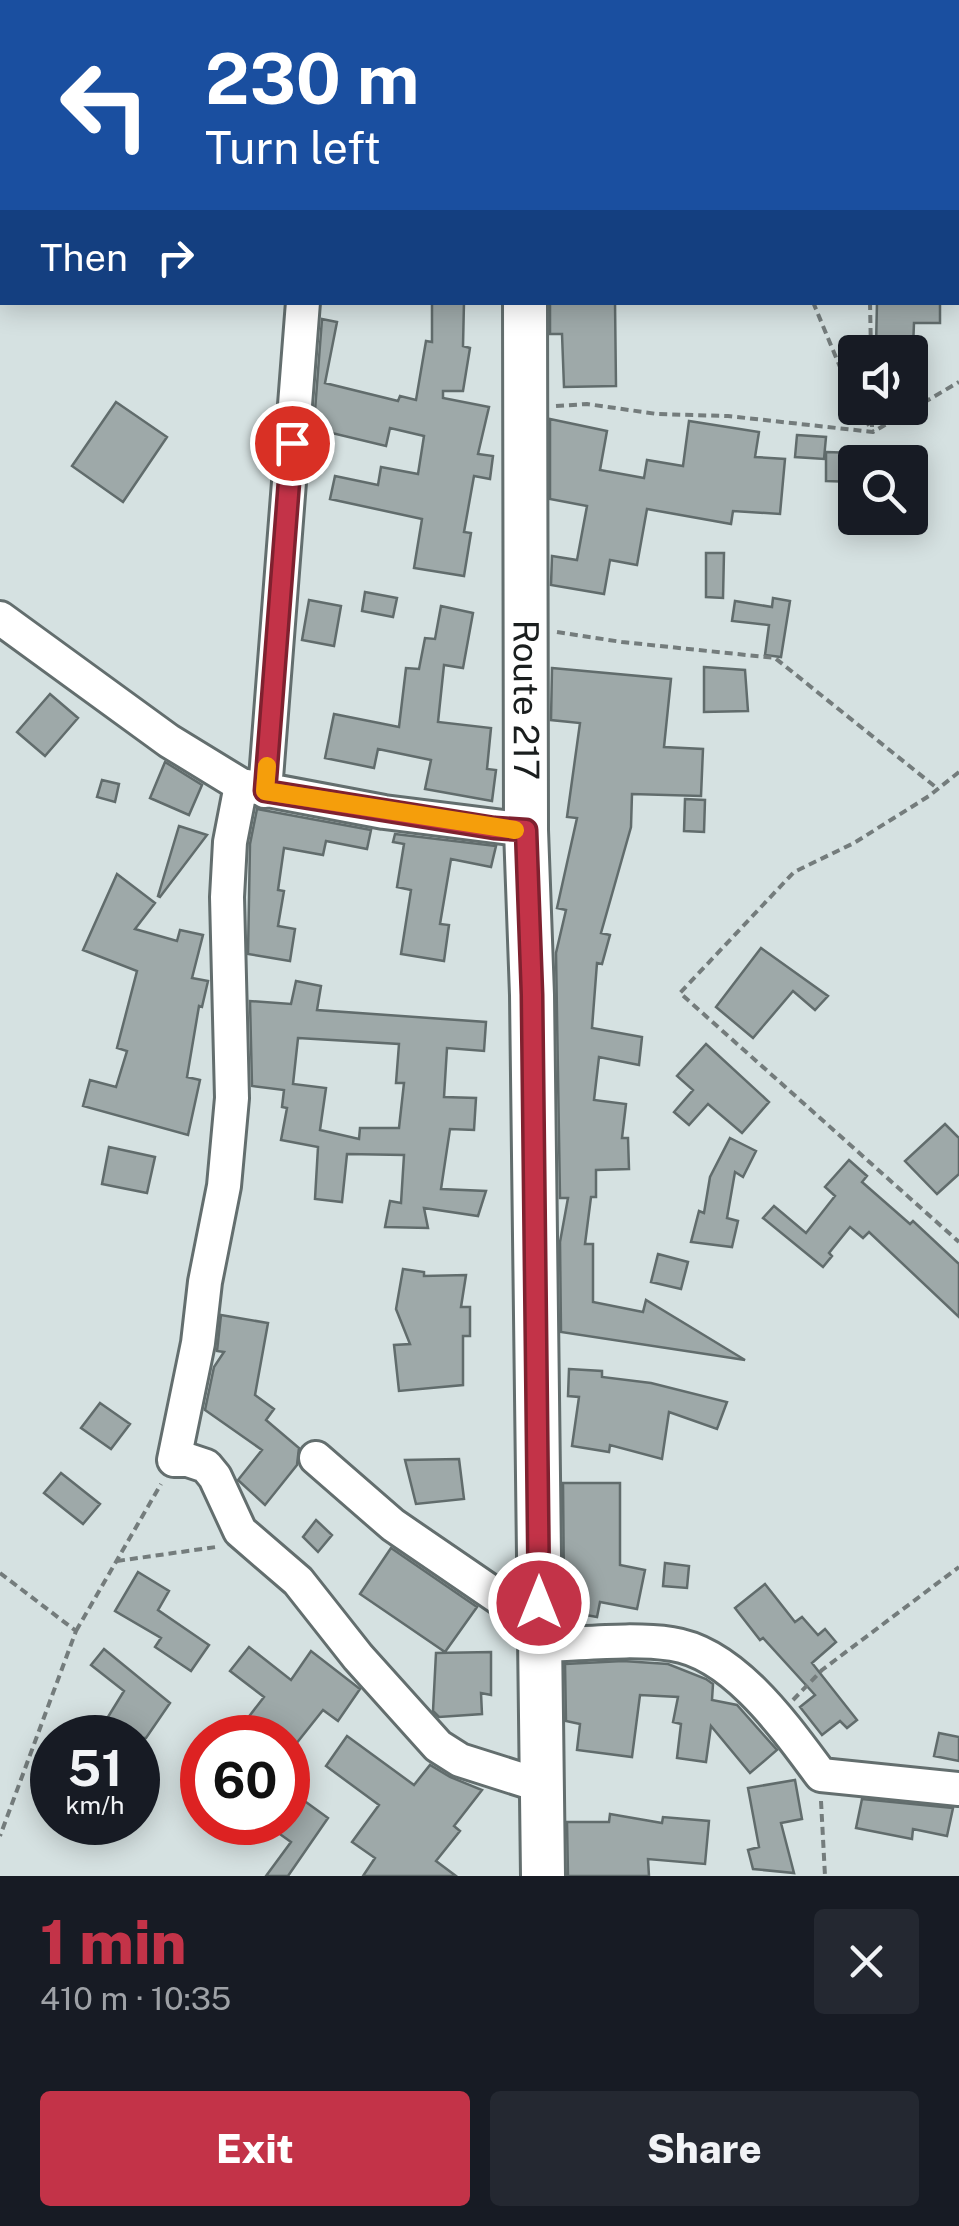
<!DOCTYPE html>
<html lang="en">
<head>
<meta charset="utf-8">
<style>
  :root { --surface:#171b24; --page:#242831; --text:#f1f3f6; --muted:#9ea1a6; --accent:#c33348 }
  body { margin:0; font-family:"Public Sans",sans-serif; background:var(--page); color:var(--text); height:100vh; display:flex; flex-direction:column; font-size:38px; white-space:nowrap }
  * { box-sizing:border-box; margin:0 }
  p { font-size:32px; color:var(--muted) }
  .icon { flex:none; width:55px; height:55px; fill:none; stroke:currentColor; stroke-width:2; stroke-linecap:round; stroke-linejoin:round }
  .map { position:relative; height:1876px; overflow:hidden }
  .sheet { display:flex; flex-direction:column; background:var(--surface); flex:1 }
  .sheet>* { flex:none }
  .hud { position:absolute; left:0px; top:0px; width:960px; height:305px; box-shadow:0 5px 25px #0003; background:#1a4fa0; color:#fff; overflow:hidden }
  .tools { position:absolute; left:838px; top:335px; display:grid; gap:20px }
  .tools a { display:grid; place-items:center; width:90px; height:90px; border-radius:10px; background:var(--surface); box-shadow:0 5px 25px #0003; font-size:50px }
  .speed { position:absolute; left:30px; top:1715px; display:flex; gap:20px; font-size:50px; font-weight:700; text-align:center }
  .speed>* { display:grid; place-content:center; width:130px; height:130px; border-radius:50%; background:var(--surface); box-shadow:0 5px 25px #0003; line-height:1 }
  .speed small { font-size:25px; font-weight:400 }
  .speed .limit { border:15px solid #d22; background:#fff; color:#111 }
  .pin { position:absolute; display:grid; place-items:center; width:85px; height:85px; color:#fff; margin:-42px; border:5px solid #fff; border-radius:50%; box-shadow:0 2px 10px #0007 }
  .me { position:absolute; width:110px; margin:-55px; rotate:0deg; stroke-linejoin:round; filter:drop-shadow(0 0 8px #0008) }
  .turn { display:flex; align-items:center; gap:35px; height:210px; padding:0 40px; font-size:45px }
  .turn .icon { width:130px; height:130px; stroke-width:2.5 }
  .turn b { display:block; font-size:70px; line-height:85px }
  .then { display:flex; align-items:center; height:95px; padding:0 40px; background:#0003; gap:20px; font-size:38px }
  .round { display:grid; place-items:center; flex:none; width:105px; height:105px; border-radius:10px; background:var(--page) }
  .overview { display:flex; align-items:center; justify-content:space-between; height:170px; padding:0 40px }
  h1 { font-size:60px; font-weight:800; line-height:75px; color:var(--accent) }
  .cta { display:flex; gap:20px; margin-top:auto; padding:20px 40px }
  .cta a { flex:1; height:115px; border-radius:10px; background:var(--accent); color:#fff; font-size:40px; font-weight:800; line-height:115px; text-align:center }
  .cta a+a { background:var(--page); color:var(--text) }
  .map>svg:first-child { display:block }
  .building { fill:#9ea9a9; stroke:#616c6c; stroke-width:2.5; fill-rule:evenodd }
  .lines { fill:none; stroke-linecap:round; stroke-linejoin:round }
  .minor-casing { stroke:#636e6e; stroke-width:38 }
  .major-casing { stroke:#636e6e; stroke-width:48 }
  .path { stroke:#747c7c; stroke-width:4; stroke-dasharray:8 5; stroke-linecap:butt }
  .minor { stroke:#fff; stroke-width:32 }
  .major { stroke:#fff; stroke-width:42 }
  .route-casing { stroke:#7f212f; stroke-width:25 }
  .route { stroke:#c33348; stroke-width:18 }
  .slow { stroke:#f59e0b; stroke-width:18 }
  .labels { text-anchor:middle; stroke-width:8; stroke-linejoin:round; paint-order:stroke }
  .street-label { font-size:35px; fill:#1a1e1e; stroke:#fff }
</style>
</head>
<body>
<div class="map">
<svg width="959" height="1876" viewBox="0 0 959 1876">
  <rect width="100%" height="100%" fill="#d5e1e1"/>
  <path class="building" d="M 432,302 L 464,302 L 463,346 L 470,348 L 463,391 L 443,391 L 443,398 L 489,407 L 478,454 L 493,456 L 490,479 L 474,476 L 464,532 L 471,533 L 464,576 L 414,568 L 422,519 L 330,499 L 335,476 L 378,485 L 381,467 L 418,474 L 424,436 L 390,428 L 386,446 L 332,433 L 329,453 L 312,450 L 322,319 L 337,322 L 325,383 L 398,401 L 400,396 L 416,400 L 426,341 L 432,342 Z
    M 550,302 L 615,302 L 616,386 L 564,387 L 562,334 L 550,334 Z
    M 877,302 L 940,302 L 940,323 L 914,323 L 913,348 L 876,347 Z
    M 116,402 L 167,437 L 123,502 L 72,466 Z
    M 550,419 L 607,431 L 600,470 L 644,478 L 647,460 L 683,466 L 689,421 L 759,432 L 755,457 L 785,459 L 780,514 L 733,511 L 731,524 L 647,509 L 637,565 L 610,560 L 604,594 L 551,585 L 552,556 L 577,560 L 587,506 L 550,499 Z
    M 797,435 L 826,437 L 824,459 L 795,457 Z
    M 826,452 L 855,453 L 855,482 L 826,481 Z
    M 706,553 L 724,553 L 723,598 L 706,597 Z
    M 365,592 L 397,598 L 393,617 L 362,611 Z
    M 773,598 L 790,601 L 781,657 L 765,655 L 769,625 L 732,621 L 735,601 L 772,607 Z
    M 309,600 L 341,606 L 334,646 L 302,640 Z
    M 441,606 L 473,613 L 463,668 L 444,665 L 438,722 L 491,728 L 487,769 L 496,770 L 492,801 L 425,789 L 431,760 L 378,749 L 374,768 L 325,758 L 334,714 L 399,727 L 406,668 L 419,669 L 425,638 L 435,639 Z
    M 704,667 L 745,670 L 748,711 L 704,712 Z
    M 552,668 L 671,679 L 664,747 L 703,749 L 701,796 L 632,794 L 631,827 L 601,933 L 610,935 L 602,964 L 597,963 L 592,1028 L 642,1037 L 639,1065 L 599,1057 L 594,1100 L 626,1104 L 622,1138 L 628,1138 L 629,1169 L 596,1170 L 596,1197 L 591,1197 L 585,1244 L 593,1244 L 593,1302 L 643,1312 L 646,1300 L 745,1360 L 561,1332 L 560,1242 L 568,1198 L 560,1198 L 556,953 L 566,910 L 557,908 L 577,818 L 567,817 L 580,723 L 551,720 Z
    M 50,694 L 78,718 L 45,756 L 17,732 Z
    M 165,762 L 202,785 L 189,815 L 150,798 Z
    M 102,780 L 119,784 L 115,802 L 97,797 Z
    M 685,799 L 705,800 L 704,832 L 684,831 Z
    M 257,809 L 371,830 L 367,849 L 326,841 L 323,855 L 284,848 L 278,890 L 284,891 L 278,926 L 295,929 L 290,961 L 248,954 L 250,844 Z
    M 179,826 L 207,835 L 160,897 L 158,896 Z
    M 395,834 L 496,846 L 491,867 L 451,859 L 440,924 L 449,925 L 444,961 L 401,954 L 411,890 L 397,887 L 404,844 L 393,842 Z
    M 117,874 L 155,903 L 135,929 L 177,941 L 180,930 L 203,935 L 192,978 L 208,981 L 202,1007 L 199,1006 L 187,1077 L 200,1080 L 188,1135 L 83,1106 L 90,1080 L 116,1087 L 127,1051 L 117,1048 L 137,971 L 83,950 Z
    M 761,948 L 828,996 L 815,1010 L 793,991 L 753,1038 L 716,1007 Z
    M 296,981 L 321,986 L 317,1010 L 486,1022 L 484,1051 L 447,1048 L 444,1097 L 476,1098 L 474,1130 L 450,1129 L 441,1189 L 486,1191 L 478,1216 L 424,1208 L 428,1228 L 385,1227 L 390,1201 L 401,1203 L 404,1155 L 347,1154 L 342,1202 L 315,1199 L 318,1147 L 281,1140 L 287,1108 L 282,1107 L 284,1090 L 252,1086 L 250,1001 L 291,1004 ZM 298,1038 L 399,1044 L 396,1083 L 404,1083 L 399,1128 L 360,1128 L 359,1139 L 320,1130 L 326,1088 L 293,1084 Z
    M 706,1044 L 769,1102 L 742,1133 L 708,1104 L 689,1125 L 674,1112 L 693,1090 L 677,1076 Z
    M 945,1124 L 959,1138 L 959,1174 L 937,1194 L 905,1161 Z
    M 730,1138 L 756,1151 L 743,1177 L 735,1172 L 727,1218 L 738,1221 L 732,1247 L 691,1242 L 699,1211 L 704,1213 L 710,1177 Z
    M 109,1147 L 155,1157 L 147,1193 L 102,1184 Z
    M 849,1160 L 867,1176 L 862,1182 L 910,1224 L 913,1221 L 959,1264 L 959,1317 L 869,1232 L 863,1238 L 850,1227 L 829,1253 L 832,1256 L 823,1267 L 763,1218 L 774,1206 L 806,1233 L 835,1196 L 825,1187 Z
    M 658,1254 L 688,1262 L 681,1289 L 651,1282 Z
    M 403,1269 L 424,1272 L 424,1276 L 466,1275 L 461,1307 L 470,1307 L 470,1336 L 463,1336 L 463,1385 L 399,1391 L 394,1345 L 410,1344 L 396,1309 Z
    M 221,1315 L 268,1323 L 255,1395 L 274,1409 L 266,1420 L 299,1448 L 297,1465 L 265,1505 L 238,1480 L 262,1450 L 205,1410 L 214,1367 L 224,1352 L 217,1351 Z
    M 569,1369 L 602,1371 L 602,1377 L 651,1383 L 727,1402 L 717,1429 L 669,1412 L 662,1459 L 610,1445 L 609,1452 L 572,1446 L 579,1397 L 568,1396 Z
    M 100,1403 L 130,1424 L 111,1449 L 81,1428 Z
    M 459,1459 L 464,1499 L 416,1504 L 405,1460 Z
    M 61,1473 L 100,1504 L 83,1524 L 44,1493 Z
    M 563,1483 L 620,1483 L 620,1565 L 645,1570 L 637,1609 L 600,1602 L 597,1617 L 575,1613 L 579,1596 L 564,1594 Z
    M 316,1520 L 332,1535 L 318,1552 L 303,1537 Z
    M 391,1548 L 477,1607 L 445,1652 L 360,1594 Z
    M 665,1563 L 689,1566 L 687,1588 L 663,1586 Z
    M 138,1572 L 169,1591 L 158,1610 L 209,1645 L 191,1671 L 155,1647 L 161,1638 L 115,1611 Z
    M 765,1584 L 795,1622 L 802,1617 L 818,1635 L 825,1629 L 836,1642 L 812,1663 L 857,1720 L 847,1728 L 840,1721 L 822,1735 L 800,1707 L 815,1695 L 763,1638 L 760,1640 L 735,1608 Z
    M 249,1647 L 291,1680 L 311,1651 L 360,1689 L 338,1721 L 323,1710 L 288,1754 L 288,1738 L 270,1738 L 247,1719 L 264,1697 L 230,1671 Z
    M 104,1649 L 170,1703 L 146,1738 L 95,1738 L 124,1691 L 91,1665 Z
    M 491,1652 L 491,1695 L 481,1693 L 482,1714 L 439,1717 L 433,1711 L 436,1653 Z
    M 623,1661 L 668,1664 L 706,1679 L 713,1684 L 712,1700 L 737,1705 L 777,1750 L 750,1773 L 711,1726 L 706,1762 L 677,1758 L 681,1724 L 673,1722 L 678,1697 L 640,1695 L 632,1757 L 577,1750 L 580,1724 L 566,1721 L 565,1664 Z
    M 939,1733 L 959,1737 L 959,1761 L 934,1756 Z
    M 347,1736 L 414,1785 L 430,1765 L 450,1777 L 482,1790 L 454,1826 L 460,1831 L 436,1861 L 456,1876 L 363,1876 L 375,1858 L 352,1842 L 379,1805 L 326,1766 Z
    M 795,1780 L 802,1819 L 781,1823 L 794,1873 L 753,1869 L 748,1850 L 759,1847 L 748,1788 Z
    M 288,1789 L 328,1818 L 288,1876 L 266,1876 L 291,1842 L 263,1822 L 288,1822 Z
    M 862,1799 L 953,1808 L 947,1836 L 913,1829 L 912,1839 L 856,1828 Z
    M 610,1814 L 662,1823 L 663,1817 L 709,1821 L 705,1864 L 648,1859 L 649,1876 L 568,1876 L 567,1822 L 609,1822 Z"/>
  <g class="lines">
    <g class="minor-casing">
      <path id="minor" d="M 310,0 L 314,2
        M 679,0 L 688,2
        M 958,45 L 959,45
        M 0,618 L 169,741 L 241,785 L 384,812 L 526,830
        M 241,785 L 230,842 L 227,897 L 232,1098 L 224,1186 L 205,1282 L 198,1343 L 174,1460 L 188,1460 L 206,1466 L 215,1477 L 240,1531 L 298,1581 L 358,1657 L 438,1746 L 460,1760 L 542,1786
        M 265,791 L 303,302
        M 316,1458 L 393,1525 L 539,1625
        M 540,1645 C 583,1644 630,1638 672,1644 C 734,1653 786,1728 821,1775 L 959,1789"/>
    </g>
    <g class="major-casing">
      <g id="major">
        <path d="M 522,0 L 522,2"/>
        <path id="s1" d="M 525,302 L 526,830 L 532,995 L 543,1876"/>
      </g>
    </g>
    <path class="path" d="M 813,302 L 855,403
      M 870,302 L 871,352
      M 556,406 L 587,404 L 657,414 L 728,416 L 873,432 L 959,382
      M 858,408 L 873,432
      M 872,408 L 872,427
      M 557,632 L 622,642 L 775,658 L 938,789
      M 959,772 L 929,796 L 854,843 L 794,872 L 680,993 L 959,1242
      M 117,1561 L 216,1547
      M 0,1573 L 76,1631 L 0,1836
      M 76,1631 L 161,1484
      M 793,1700 L 822,1670 L 959,1567
      M 821,1801 L 825,1876"/>
    <use href="#minor" class="minor"/>
    <use href="#major" class="major"/>
  </g>
  <g class="lines">
    <g class="route-casing">
      <path id="route" d="M 292,443 L 265,791 L 494,828 L 526,830 L 532,995 L 539,1603"/>
    </g>
    <use href="#route" class="route"/>
    <path class="slow" d="M 267,766 L 265,791 L 515,830"/>
  </g>
  <g class="labels">
    <g class="street-label">
      <text dy="12" stroke="none"><textPath href="#s1" startOffset="398">Route 217</textPath></text>
    </g>
  </g>
</svg>
<div class="tools">
<a><svg class="icon" aria-label="sound" viewBox="0 0 24 24"><path d="M4 9h4l5-4v14l-5-4H4zM17 9q2 3 0 6"/></svg></a>
<a><svg class="icon" aria-label="search" viewBox="0 0 24 24"><circle cx="10" cy="10" r="6"/><path d="M15 15l6 6"/></svg></a>
</div>
<div class="speed"><div>51<small>km/h</small></div><div class="limit">60</div></div>
<div class="pin" style="left:292px;top:443px;background:#d93025"><svg class="icon" aria-label="arrive" viewBox="0 0 24 24"><path d="M6 21V4h12l-3 4 3 4H6"/></svg></div>
<svg class="me" style="left:539px;top:1603px" viewBox="-20 -20 40 40"><circle r="17" fill="#c33348" stroke="#fff" stroke-width="3"/><path d="M0-11L8 9 0 5-8 9z" fill="#fff"/></svg>
<div class="hud">
<div class="turn"><svg class="icon" aria-label="left" viewBox="0 0 24 24"><path d="M17 20v-9H6M10 6l-5 5 5 5"/></svg><div><b>230 m</b>Turn left</div></div>
<div class="then">Then<svg class="icon" aria-label="right" viewBox="0 0 24 24"><path d="M7 20v-9h11M14 6l5 5-5 5"/></svg></div>
</div>
</div>
<section class="sheet">
<div class="overview"><div><h1>1 min</h1><p>410 m · 10:35</p></div><a class="round"><svg class="icon" aria-label="close" viewBox="0 0 24 24"><path d="M6 6l12 12M18 6L6 18"/></svg></a></div>
<div class="cta"><a>Exit</a><a>Share</a></div>
</section>
</body>
</html>
